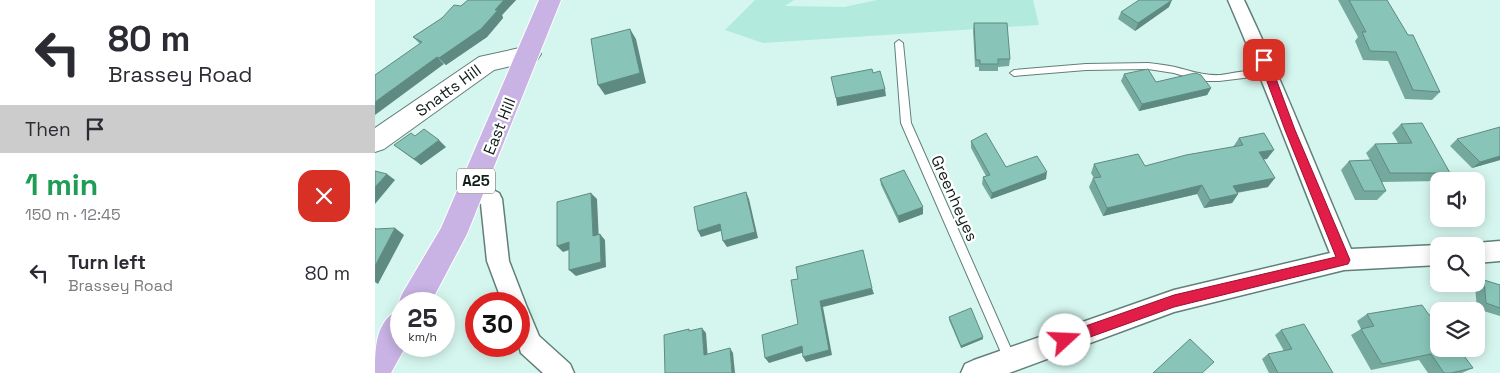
<!DOCTYPE html>
<html lang="en">
<head>
<meta charset="utf-8">
<style>
  :root { --surface:#fff; --page:#f7f7f7; --text:#2b2b33; --muted:#7c7c81 }
  body { margin:0; font-family:"Space Grotesk",sans-serif; background:var(--page); color:var(--text); height:100vh; display:flex; flex-direction:column; font-size:19px; white-space:nowrap }
  * { box-sizing:border-box; margin:0 }
  p { font-size:16px; color:var(--muted) }
  .icon { flex:none; width:28px; height:28px; fill:none; stroke:currentColor; stroke-width:2; stroke-linecap:round; stroke-linejoin:round }
  .map { position:relative; flex:1; overflow:hidden }
  .sheet { display:flex; flex-direction:column; background:var(--surface); width:375px }
  .sheet>* { flex:none }
  .guide { background:#fff; color:var(--text); overflow:hidden }
  .controls { position:absolute; left:1055px; top:172px; display:grid; gap:10px }
  .controls a { display:grid; place-items:center; width:55px; height:55px; border-radius:10px; background:var(--surface); box-shadow:0 2px 12px #0003; font-size:25px }
  .speed { position:absolute; left:15px; top:292px; display:flex; gap:10px; font-size:25px; font-weight:700; text-align:center }
  .speed>* { display:grid; place-content:center; width:65px; height:65px; border-radius:50%; background:var(--surface); box-shadow:0 2px 12px #0003; line-height:1 }
  .speed small { font-size:12px; font-weight:400 }
  .speed .limit { border:8px solid #d22; background:#fff; color:#111 }
  .pin { position:absolute; display:grid; place-items:center; width:42px; height:42px; color:#fff; margin:-21px; border-radius:10px; box-shadow:0 2px 8px #0006 }
  .me { position:absolute; width:55px; margin:-28px; rotate:70deg; stroke-linejoin:round; filter:drop-shadow(0 0 4px #0008) }
  .turn { display:flex; align-items:center; gap:18px; height:105px; padding:0 25px; font-size:22px }
  .turn .icon { width:65px; height:65px; stroke-width:2.5 }
  .turn b { display:block; font-size:35px; line-height:42px }
  .then { display:flex; align-items:center; height:48px; padding:0 25px; background:#0003; gap:10px; font-size:19px }
  .round { display:grid; place-items:center; flex:none; width:52px; height:52px; border-radius:15px; background:var(--page) }
  .overview { display:flex; align-items:center; justify-content:space-between; height:85px; padding:0 25px }
  h1 { font-size:30px; font-weight:800; line-height:38px; color:#1e9e55 }
  ul { padding:0; list-style:none }
  li { display:flex; align-items:center; gap:15px; height:70px; padding:0 25px }
  li div { flex:1 }
  li b { display:block; font-size:19px }
  li em { font-style:normal }
  main { display:flex; flex:1; min-height:0 }
  .map>svg:first-child { display:block }
  .green { fill:#b2eadd }
  .lines { fill:none; stroke-linecap:round; stroke-linejoin:round }
  .lane-casing { stroke:#617f78; stroke-width:2 }
  .street-casing { stroke:#617f78; stroke-width:3 }
  .secondary-casing { stroke:#617f78; stroke-width:2 }
  .primary-casing { stroke:#fff; stroke-width:2 }
  .lane { fill:#fff; fill-rule:evenodd }
  .street { fill:#fff; fill-rule:evenodd }
  .secondary { fill:#fff; fill-rule:evenodd }
  .primary { fill:#c8b3e4; fill-rule:evenodd }
  .wall { fill:#75a99e }
  .shaded-wall { fill:#5f8a81 }
  .building { fill:#88c5b8; stroke:#5f8a81 }
  .route { fill:#e11d48; stroke:#92132f }
  .labels { text-anchor:middle; stroke-width:4.5; stroke-linejoin:round; paint-order:stroke }
  .shield { fill:#fff; stroke:#58625f; stroke-width:1 }
  .shield-label { font-size:15px; font-weight:bold; fill:#111e1b }
  .street-label { font-size:16px; fill:#111e1b; stroke:#fff }
</style>
</head>
<body>
<main>
<section class="sheet">
<div class="guide">
<div class="turn"><svg class="icon" aria-label="left" viewBox="0 0 24 24"><path d="M17 20v-9H6M10 6l-5 5 5 5"/></svg><div><b>80 m</b>Brassey Road</div></div>
<div class="then">Then<svg class="icon" aria-label="arrive" viewBox="0 0 24 24"><path d="M6 21V4h12l-3 4 3 4H6"/></svg></div>
</div>
<div class="overview"><div><h1>1 min</h1><p>150 m · 12:45</p></div><a class="round" style="background:#d93025;color:#fff"><svg class="icon" aria-label="close" viewBox="0 0 24 24"><path d="M6 6l12 12M18 6L6 18"/></svg></a></div>
<ul>
<li><svg class="icon" aria-label="left" viewBox="0 0 24 24"><path d="M17 20v-9H6M10 6l-5 5 5 5"/></svg><div><b>Turn left</b><p>Brassey Road</p></div><em>80 m</em></li>
</ul>
</section>
<div class="map">
<svg width="1125" height="373" viewBox="0 0 1125 373">
  <rect width="100%" height="100%" fill="#d5f6ee"/>
  <path class="green" d="M 380,0 L 419,0 L 410,6 L 469,7 L 502,0 L 658,0 L 664,25 L 388,43 L 350,30 Z"/>
  <g class="lines">
    <g class="lane-casing">
      <path id="lane" d="M 524,40 L 528,43 L 536,123 L 641,360 L 639,364 L 635,366 L 631,364 L 526,123 L 520,43 Z
        M 773,63 C 782,64 791,65 800,67 C 816,71 829,76 846,75 C 859,73 891,66 899,75 L 895,78 L 877,77 L 844,81 L 825,81 L 799,73 L 773,69 L 711,70 L 639,76 L 635,73 L 639,70 L 711,64 Z"/>
    </g>
    <g class="street-casing">
      <path id="street" d="M 853,0 L 869,0 C 908,82 940,166 976,249 L 1064,245 L 1068,246 L 1064,246 L 1064,265 L 969,270 L 799,312 L 634,373 L 586,373 L 590,364 L 599,360 L 799,290 L 955,253 C 921,169 889,83 853,0 Z
        M 98,180 L 124,193 L 127,199 L 134,261 L 151,305 L 164,336 L 195,364 L 199,373 L 168,373 L 146,353 L 144,346 L 144,304 L 128,304 L 112,261 L 106,204 L 90,195 L 87,189 L 90,183 Z
        M 1125,241 L 1125,261 L 1101,263 L 1101,246 L 1093,246 L 1101,243 Z"/>
    </g>
    <g class="secondary-casing">
      <path id="secondary" d="M 154,46 L 162,48 L 166,54 L 162,60 L 119,70 L 9,149 L 0,152 L 0,128 L 104,57 Z"/>
    </g>
    <g class="primary-casing">
      <path id="primary" d="M 164,0 L 186,0 L 92,234 L 55,304 L 26,304 L 26,346 L 31,346 L 16,373 L 0,373 C 0,349 0,320 25,309 L 23,304 L 27,294 L 66,228 Z"/>
    </g>
    <use href="#lane" class="lane"/>
    <use href="#street" class="street"/>
    <use href="#secondary" class="secondary"/>
    <use href="#primary" class="primary"/>
  </g>
  <path class="wall" d="M 93,0 L 141,0 L 127,15 L 128,18 L 112,37 L 71,65 L 45,44 L 38,37 L 86,6 Z
    M 963,0 L 1012,0 L 1065,92 L 1057,100 L 1030,99 L 1013,61 L 988,60 L 980,41 L 983,37 Z
    M 794,7 L 760,31 L 743,19 L 746,12 Z
    M 599,23 L 635,59 L 634,66 L 623,67 L 623,71 L 604,71 L 604,67 L 600,67 L 598,31 Z
    M 749,74 L 781,82 L 836,88 L 832,95 L 764,111 L 746,81 Z
    M 1026,124 L 1075,173 L 1064,181 L 1007,182 L 1011,191 L 1002,200 L 980,200 L 966,170 L 974,161 L 995,160 L 991,153 L 1000,144 L 1023,143 L 1017,133 Z
    M 864,138 L 892,159 L 889,159 L 893,187 L 862,193 L 863,194 L 857,203 L 829,208 L 822,194 L 728,216 L 714,187 L 718,178 L 719,178 L 716,173 L 719,164 L 770,166 L 858,147 Z
    M 1082,139 L 1125,160 L 1097,168 L 1075,146 Z
    M 596,141 L 631,167 L 671,179 L 616,199 L 607,184 L 608,177 L 611,176 L 596,148 Z
    M 19,145 L 71,147 L 46,165 L 27,151 Z
    M 505,179 L 548,214 L 524,223 L 506,185 Z
    M 1109,280 L 1125,285 L 1125,316 L 1102,309 L 1100,286 Z
    M 992,314 L 1054,315 L 1098,368 L 1087,373 L 1053,373 L 1044,360 L 996,370 L 976,335 L 986,329 L 982,321 Z
    M 574,317 L 608,339 L 586,348 L 574,320 Z
    M 906,330 L 958,373 L 894,373 L 887,359 L 893,354 L 909,351 L 900,335 Z"/>
  <path class="shaded-wall" d="M 129,0 L 141,0 L 127,15 L 128,18 L 112,37 L 71,65 L 64,58 L 120,10 Z
    M 797,0 L 794,7 L 760,31 L 763,23 Z
    M 255,29 L 261,39 L 271,83 L 230,95 L 223,85 Z
    M 62,57 L 69,64 L 0,115 L 0,102 Z
    M 836,88 L 832,95 L 764,111 L 767,104 Z
    M 510,89 L 511,96 L 462,106 L 461,98 Z
    M 64,140 L 71,147 L 46,165 L 39,159 Z
    M 899,150 L 892,159 L 878,161 L 884,152 Z
    M 1125,156 L 1125,160 L 1097,168 L 1105,162 Z
    M 672,172 L 671,179 L 616,199 L 617,193 Z
    M 12,174 L 20,180 L 0,204 L 0,187 Z
    M 900,178 L 893,187 L 852,194 L 858,186 Z
    M 827,185 L 822,194 L 728,216 L 732,208 Z
    M 371,192 L 374,199 L 383,238 L 352,247 L 348,241 Z
    M 216,193 L 222,199 L 224,242 L 218,236 Z
    M 863,194 L 857,203 L 829,208 L 835,200 Z
    M 548,207 L 548,214 L 524,223 L 523,216 Z
    M 345,224 L 349,230 L 326,237 L 323,231 Z
    M 20,228 L 29,235 L 3,284 L 0,282 L 0,266 Z
    M 225,234 L 230,240 L 231,267 L 201,276 L 194,270 Z
    M 194,242 L 200,248 L 188,252 L 182,246 Z
    M 497,288 L 499,294 L 448,307 L 457,355 L 431,362 L 428,357 L 445,301 Z
    M 327,328 L 331,333 L 333,360 L 329,355 Z
    M 608,337 L 608,339 L 586,348 L 586,346 Z
    M 427,346 L 430,352 L 394,363 L 390,358 Z
    M 355,348 L 358,353 L 360,373 L 357,373 Z"/>
  <path class="building" d="M 93,0 L 129,0 L 120,10 L 123,10 L 106,29 L 64,58 L 62,57 L 0,102 L 0,75 L 47,42 L 38,37 L 67,18 L 79,5 L 86,6 Z
    M 764,0 L 797,0 L 763,23 L 746,12 Z
    M 974,0 L 1012,0 L 1033,35 L 1038,35 L 1065,92 L 1038,90 L 1021,52 L 995,51 L 987,32 L 991,32 Z
    M 599,23 L 632,23 L 635,59 L 623,59 L 623,64 L 605,64 L 605,60 L 601,60 Z
    M 255,29 L 265,73 L 223,85 L 216,39 Z
    M 497,69 L 498,73 L 505,71 L 510,89 L 461,98 L 456,77 Z
    M 773,69 L 781,82 L 820,73 L 826,75 L 836,88 L 767,104 L 749,74 Z
    M 1047,123 L 1075,173 L 1015,173 L 1000,144 L 1037,143 L 1026,124 Z
    M 1125,127 L 1125,156 L 1105,162 L 1082,139 Z
    M 49,129 L 64,140 L 39,159 L 19,145 L 36,133 L 40,136 Z
    M 611,133 L 631,167 L 662,156 L 672,172 L 617,193 L 608,177 L 615,175 L 596,141 Z
    M 889,133 L 899,150 L 884,152 L 900,178 L 858,186 L 863,194 L 835,200 L 827,185 L 732,208 L 718,178 L 726,177 L 719,164 L 763,154 L 770,166 L 811,155 L 868,145 L 864,138 Z
    M 996,160 L 1011,191 L 989,191 L 974,161 Z
    M 529,170 L 548,207 L 523,216 L 505,179 Z
    M 0,171 L 12,174 L 0,187 Z
    M 371,192 L 380,232 L 348,241 L 345,224 L 323,231 L 319,207 Z
    M 216,193 L 218,236 L 225,234 L 226,262 L 194,270 L 194,242 L 182,246 L 182,202 Z
    M 0,228 L 1,229 L 20,228 L 0,266 Z
    M 488,250 L 497,288 L 445,301 L 454,350 L 428,357 L 427,346 L 390,358 L 387,335 L 423,324 L 416,280 L 423,279 L 421,267 Z
    M 1109,280 L 1125,285 L 1125,308 L 1111,303 Z
    M 1047,305 L 1054,315 L 1061,314 L 1064,318 L 1064,349 L 1084,349 L 1098,368 L 1076,373 L 1069,373 L 1056,354 L 1007,364 L 986,329 L 999,326 L 992,314 Z
    M 596,308 L 608,337 L 586,346 L 574,317 Z
    M 929,324 L 958,373 L 903,373 L 893,354 L 917,349 L 906,330 Z
    M 327,328 L 329,355 L 355,348 L 357,373 L 290,373 L 289,335 L 314,329 L 314,331 Z
    M 815,339 L 839,362 L 827,373 L 778,373 Z"/>
  <path class="route" d="M 889,57 L 894,60 L 920,130 L 975,260 L 973,264 L 799,307 L 690,346 L 685,345 L 683,340 L 685,335 L 799,295 L 961,257 L 910,130 L 884,60 Z"/>
  <g class="labels">
    <rect class="shield" x="82" y="168.5" width="38" height="25" rx="4"/>
    <g class="shield-label">
      <text x="101" y="186">A25</text>
    </g>
    <g class="street-label">
      <text transform="translate(73 90) rotate(-36)" y="6">Snatts Hill</text>
      <text transform="translate(124 126) rotate(-68)" y="6">East Hill</text>
      <text transform="translate(580 198) rotate(66)" y="6">Greenheyes</text>
    </g>
  </g>
</svg>
<div class="controls">
<a><svg class="icon" aria-label="sound" viewBox="0 0 24 24"><path d="M4 9h4l5-4v14l-5-4H4zM17 9q2 3 0 6"/></svg></a>
<a><svg class="icon" aria-label="search" viewBox="0 0 24 24"><circle cx="10" cy="10" r="6"/><path d="M15 15l6 6"/></svg></a>
<a><svg class="icon" aria-label="layers" viewBox="0 0 24 24"><path d="M12 4l9 5-9 5-9-5zM3 14l9 5 9-5"/></svg></a>
</div>
<div class="speed"><div>25<small>km/h</small></div><div class="limit">30</div></div>
<div class="pin" style="left:889px;top:60px;background:#d93025"><svg class="icon" aria-label="arrive" viewBox="0 0 24 24"><path d="M6 21V4h12l-3 4 3 4H6"/></svg></div>
<svg class="me" style="left:690px;top:340px" viewBox="-20 -20 40 40"><circle r="19" fill="#fff"/><path d="M0-13L10 11 0 6-10 11z" fill="#e11d48"/></svg>
</div>
</main>
</body>
</html>
